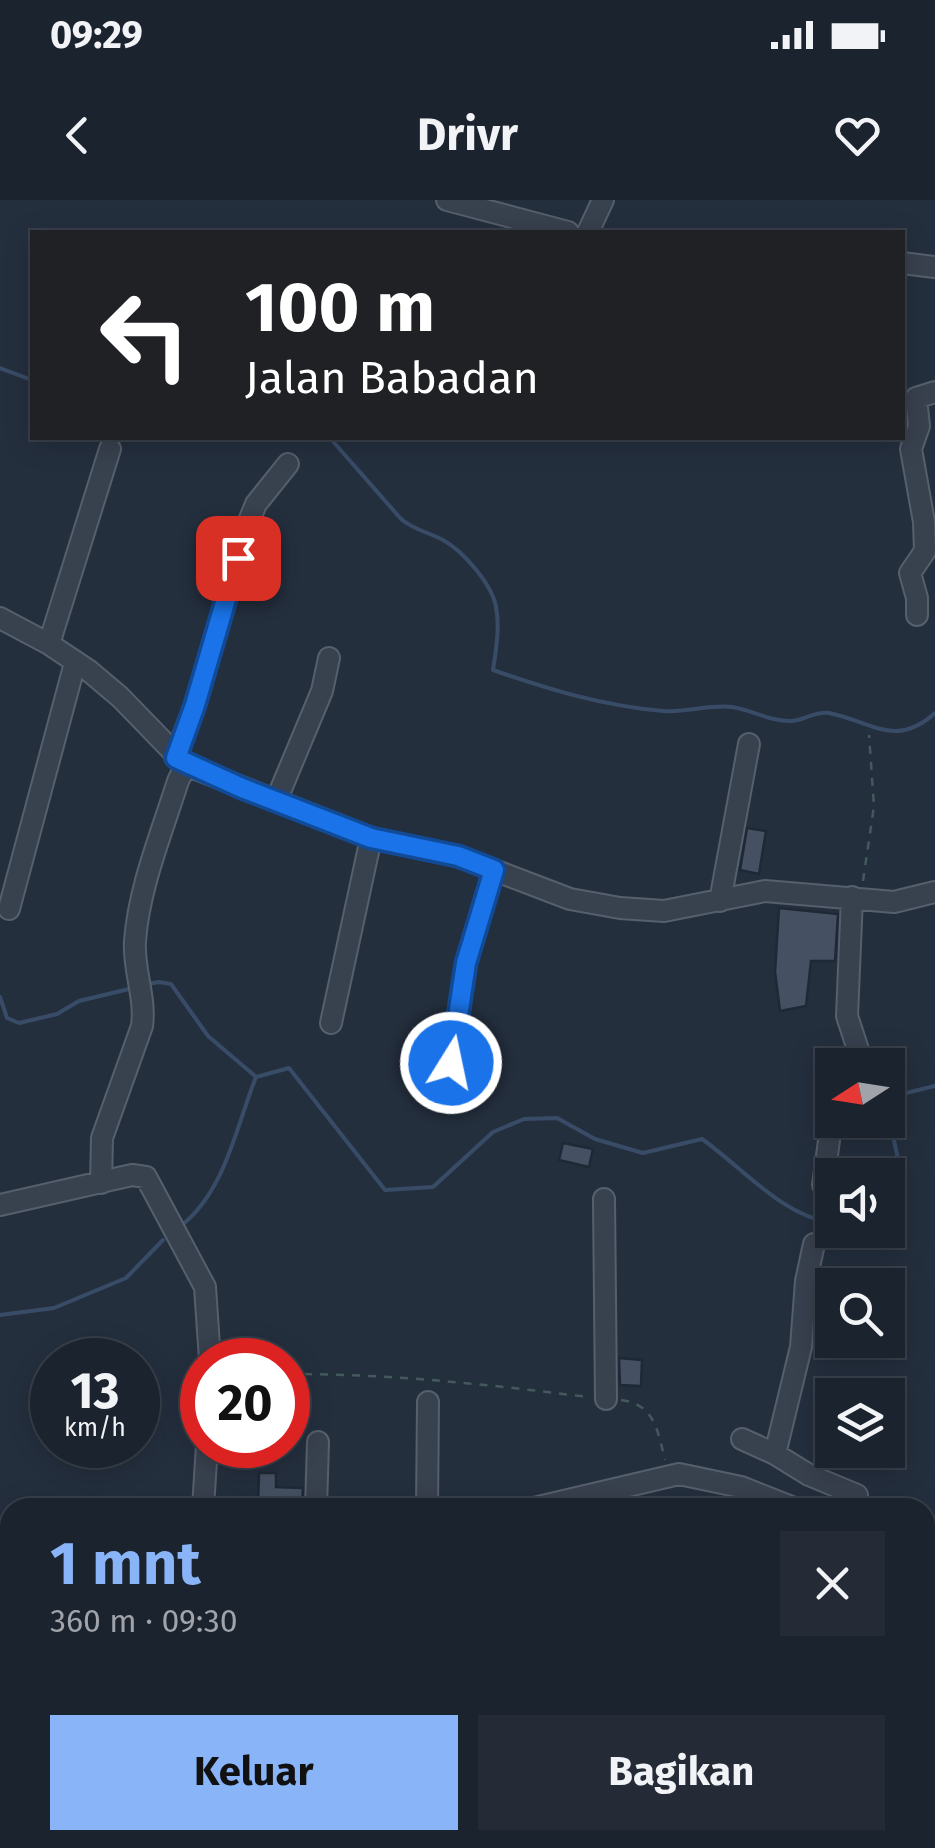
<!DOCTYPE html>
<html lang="id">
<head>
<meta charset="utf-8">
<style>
  :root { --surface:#1b232e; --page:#242b36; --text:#f1f3f6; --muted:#a0a4aa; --line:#39404a; --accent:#8ab4f8 }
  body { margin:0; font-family:"Fira Sans",sans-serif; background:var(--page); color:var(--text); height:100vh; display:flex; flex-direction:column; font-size:38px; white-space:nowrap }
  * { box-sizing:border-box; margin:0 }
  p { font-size:32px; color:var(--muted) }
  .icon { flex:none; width:55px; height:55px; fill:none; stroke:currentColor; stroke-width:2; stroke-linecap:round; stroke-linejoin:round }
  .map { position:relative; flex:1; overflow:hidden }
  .sheet { position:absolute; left:0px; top:1298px; width:935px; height:352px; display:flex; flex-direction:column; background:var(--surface); border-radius:30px 30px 0 0; box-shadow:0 5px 25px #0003,0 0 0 2px var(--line) }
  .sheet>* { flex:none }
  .top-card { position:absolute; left:30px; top:30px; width:875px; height:210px; border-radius:0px; box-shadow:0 5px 25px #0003,0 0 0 2px var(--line); background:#202124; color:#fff; overflow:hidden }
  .needle { width:65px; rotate:258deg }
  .fabs { position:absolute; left:815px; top:848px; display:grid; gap:20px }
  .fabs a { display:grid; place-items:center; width:90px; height:90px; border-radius:0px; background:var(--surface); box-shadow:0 5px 25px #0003,0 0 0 2px var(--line); font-size:50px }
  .speed { position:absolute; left:30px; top:1138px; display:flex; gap:20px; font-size:50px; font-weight:700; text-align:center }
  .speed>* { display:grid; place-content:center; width:130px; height:130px; border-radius:50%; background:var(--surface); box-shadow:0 5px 25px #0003,0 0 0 2px var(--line); line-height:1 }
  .speed small { font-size:25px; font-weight:400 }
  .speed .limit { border:15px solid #d22; background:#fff; color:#111 }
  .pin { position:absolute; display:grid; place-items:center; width:85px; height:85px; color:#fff; margin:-42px; border-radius:20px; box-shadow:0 5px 15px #0006 }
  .me { position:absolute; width:110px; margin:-55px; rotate:10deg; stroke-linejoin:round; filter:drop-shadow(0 0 8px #0008) }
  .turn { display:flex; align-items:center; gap:35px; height:210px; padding:0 50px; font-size:45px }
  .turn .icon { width:130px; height:130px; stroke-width:2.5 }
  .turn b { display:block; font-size:70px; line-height:85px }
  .round { display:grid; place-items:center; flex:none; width:105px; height:105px; border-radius:0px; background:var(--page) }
  .summary { display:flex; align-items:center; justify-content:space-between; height:170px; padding:0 50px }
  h1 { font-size:60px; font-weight:700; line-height:75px; color:var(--accent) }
  .button { display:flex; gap:20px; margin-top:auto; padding:20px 50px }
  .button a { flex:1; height:115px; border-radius:0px; background:var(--accent); color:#111; font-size:40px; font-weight:700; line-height:115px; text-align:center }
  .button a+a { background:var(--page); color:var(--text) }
  .status { display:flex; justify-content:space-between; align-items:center; height:70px; padding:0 50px; background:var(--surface); direction:ltr }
  .status svg { height:28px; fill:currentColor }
  header { display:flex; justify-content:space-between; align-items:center; height:130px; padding:0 50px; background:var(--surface); font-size:45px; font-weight:700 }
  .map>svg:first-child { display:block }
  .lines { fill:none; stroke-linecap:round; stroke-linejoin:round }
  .stream { stroke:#394c67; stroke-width:4 }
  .building { fill:#455162; stroke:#1f2835; stroke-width:2.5 }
  .minor-casing { stroke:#565f6c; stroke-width:24 }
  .path { stroke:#44595c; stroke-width:2.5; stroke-dasharray:8 8; stroke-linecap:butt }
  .minor { stroke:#38414e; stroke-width:20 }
  .route-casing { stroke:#114b97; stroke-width:25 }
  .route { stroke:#1a73e8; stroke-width:18 }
</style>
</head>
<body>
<div class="status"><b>09:29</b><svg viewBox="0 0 49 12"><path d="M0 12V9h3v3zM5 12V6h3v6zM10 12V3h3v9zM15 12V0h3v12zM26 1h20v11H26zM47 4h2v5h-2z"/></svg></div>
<header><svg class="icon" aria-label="back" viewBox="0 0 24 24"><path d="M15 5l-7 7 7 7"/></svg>Drivr<svg class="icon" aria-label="heart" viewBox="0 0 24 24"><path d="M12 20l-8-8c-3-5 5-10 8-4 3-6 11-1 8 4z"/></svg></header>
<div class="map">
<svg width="935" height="1648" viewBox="0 0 935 1648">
  <rect width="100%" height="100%" fill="#242f3e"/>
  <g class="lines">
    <path class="stream" d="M 0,168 L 32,180
      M 330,238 L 401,319 C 414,330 428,332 443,340 C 463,351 492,384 496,407 C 500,427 496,450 493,470 C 550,490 604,506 663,511 C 686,513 710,504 732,507 C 752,510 771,522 792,521 C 805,520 815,511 829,513 C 871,521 895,549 935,513
      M 147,784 L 159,782 L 171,784 L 208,836 L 255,876
      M 0,797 L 7,818 L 19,823 L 57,814 L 79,801 L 133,788
      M 888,1011 L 892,1009 L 898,959 L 891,926 L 902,894 L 935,886
      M 182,1025 C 226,989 236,927 256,877 L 289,868 L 385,990 L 433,987 L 493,932 L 524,919 L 557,918 L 595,939 L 643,953 L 702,939 C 743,968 781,1015 832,1023
      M 0,1115 L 54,1108 L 126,1078 L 163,1040"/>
  </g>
  <path class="building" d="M 747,628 L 766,631 L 759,674 L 740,670 Z
    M 779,708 L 838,714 L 835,761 L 811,761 L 806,806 L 780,811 L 775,772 Z
    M 563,943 L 593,949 L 589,967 L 559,960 Z
    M 619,1158 L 642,1160 L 641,1186 L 620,1185 Z
    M 259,1273 L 276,1273 L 276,1287 L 303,1288 L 302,1305 L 258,1304 Z"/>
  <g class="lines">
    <g class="minor-casing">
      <path id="minor" d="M 447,0 L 568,32
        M 588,32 L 603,0
        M 902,63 L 935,67
        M 917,415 L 917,398 L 910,373 L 925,351 L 924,322 L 911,249 L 919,226 L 916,198 L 935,192
        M 0,418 L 49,444 L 88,470 L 120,497 L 186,565 L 371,638 L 457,656 L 570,699 L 620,708 L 664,711 L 765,691 L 894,702 L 935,692
        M 49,444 L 110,249
        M 175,557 L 195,505 L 249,321 L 256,304 L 288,264
        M 276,601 L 322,491 L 329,458
        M 852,697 L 847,816 L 863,865
        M 720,701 L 749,544
        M 9,709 L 75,463
        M 331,823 L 371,638
        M 431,869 L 451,863 L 466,763 L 494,670
        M 101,983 L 102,938 L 142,826 C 146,797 133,770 135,741 C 139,687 162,632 178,581 L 186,565
        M 823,985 L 832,918
        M 604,999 L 606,1199
        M 0,1005 L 132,975 L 146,977 L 205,1087 L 210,1160
        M 814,1044 L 806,1081 L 801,1147 L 775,1254 L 809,1275 L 857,1295 L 854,1308
        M 742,1239 L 775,1254
        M 203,1308 L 207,1245
        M 316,1308 L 318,1242
        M 427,1308 L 428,1202
        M 534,1308 L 679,1274 L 741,1287 L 794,1308
        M 925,1359 L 935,1363
        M 0,1390 L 10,1390
        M 348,1640 L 348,1648
        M 224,1648 L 225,1640"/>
    </g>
    <path class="path" d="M 863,681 L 874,606 L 869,535
      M 288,1174 C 393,1174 484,1184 588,1197
      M 621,1200 C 655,1204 658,1232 665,1260"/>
    <use href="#minor" class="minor"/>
  </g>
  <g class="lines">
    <g class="route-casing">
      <path id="route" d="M 238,358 L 195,505 L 176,558 L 242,588 L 371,638 L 458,656 L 494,670 L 466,763 L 451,863"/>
    </g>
    <use href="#route" class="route"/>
  </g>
</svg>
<div class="fabs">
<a><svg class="needle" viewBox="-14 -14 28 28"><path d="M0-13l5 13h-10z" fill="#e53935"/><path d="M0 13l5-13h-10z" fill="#a0a4aa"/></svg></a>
<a><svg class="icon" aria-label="sound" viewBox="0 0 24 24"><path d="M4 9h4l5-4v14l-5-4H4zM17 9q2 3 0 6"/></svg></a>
<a><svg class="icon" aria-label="search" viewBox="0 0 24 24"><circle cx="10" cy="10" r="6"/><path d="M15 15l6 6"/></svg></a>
<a><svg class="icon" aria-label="layers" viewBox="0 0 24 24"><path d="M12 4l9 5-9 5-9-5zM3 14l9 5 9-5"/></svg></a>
</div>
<div class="speed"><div>13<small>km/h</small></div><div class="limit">20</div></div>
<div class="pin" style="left:238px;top:358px;background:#d93025"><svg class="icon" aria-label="arrive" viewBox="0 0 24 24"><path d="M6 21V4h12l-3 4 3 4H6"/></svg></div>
<svg class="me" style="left:451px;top:863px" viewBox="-20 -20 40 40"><circle r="17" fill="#1a73e8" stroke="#fff" stroke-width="3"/><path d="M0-11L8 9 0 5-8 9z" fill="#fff"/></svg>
<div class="top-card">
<div class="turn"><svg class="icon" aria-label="left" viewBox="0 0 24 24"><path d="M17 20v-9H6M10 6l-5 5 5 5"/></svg><div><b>100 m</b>Jalan Babadan</div></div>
</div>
<section class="sheet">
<div class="summary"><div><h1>1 mnt</h1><p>360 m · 09:30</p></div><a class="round"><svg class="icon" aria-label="close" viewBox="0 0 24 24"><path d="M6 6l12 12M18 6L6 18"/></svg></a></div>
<div class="button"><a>Keluar</a><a>Bagikan</a></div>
</section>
</div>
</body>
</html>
